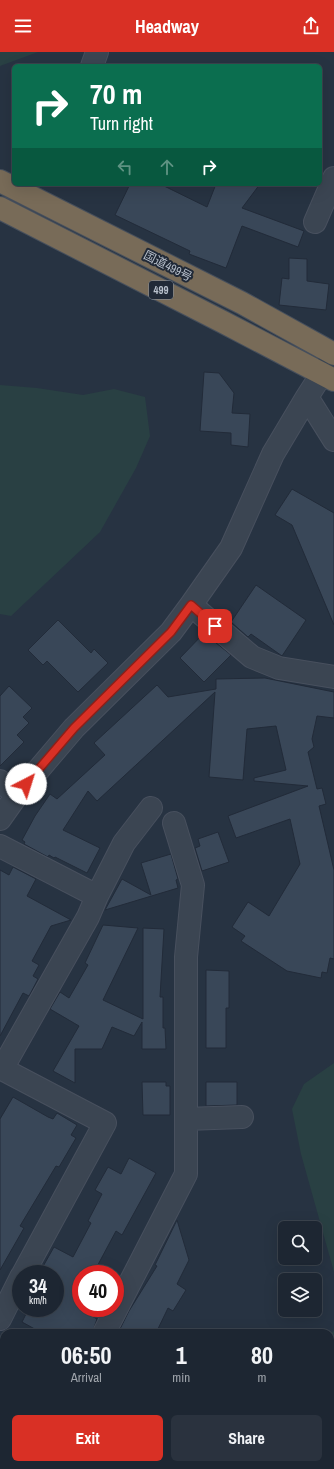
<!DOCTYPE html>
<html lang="en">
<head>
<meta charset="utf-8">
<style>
  :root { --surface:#1d2632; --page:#2a323e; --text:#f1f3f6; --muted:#a0a5ac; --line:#3b434d; --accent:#d93025 }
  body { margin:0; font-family:"Archivo Narrow","Noto Sans JP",sans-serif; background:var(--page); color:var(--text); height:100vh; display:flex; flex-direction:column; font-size:15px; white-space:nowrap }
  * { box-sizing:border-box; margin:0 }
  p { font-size:13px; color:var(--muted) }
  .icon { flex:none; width:22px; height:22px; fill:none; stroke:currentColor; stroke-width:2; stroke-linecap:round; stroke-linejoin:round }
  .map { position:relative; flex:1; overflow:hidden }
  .sheet { position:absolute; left:0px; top:1277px; width:334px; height:140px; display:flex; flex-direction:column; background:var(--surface); border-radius:12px 12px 0 0; box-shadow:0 4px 16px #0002,0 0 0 1px var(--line) }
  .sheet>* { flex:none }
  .guide { position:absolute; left:12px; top:12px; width:310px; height:122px; border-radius:6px; box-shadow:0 4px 16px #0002,0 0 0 1px var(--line); background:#0b6e4f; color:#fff; overflow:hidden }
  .fabs { position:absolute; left:278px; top:1169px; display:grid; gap:8px }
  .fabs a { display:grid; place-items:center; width:44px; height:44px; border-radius:6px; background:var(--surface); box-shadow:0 4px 16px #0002,0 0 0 1px var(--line); font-size:20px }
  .speed { position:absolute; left:12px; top:1213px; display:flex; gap:8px; font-size:20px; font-weight:700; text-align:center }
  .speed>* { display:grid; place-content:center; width:52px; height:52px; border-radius:50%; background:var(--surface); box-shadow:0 4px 16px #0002,0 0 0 1px var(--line); line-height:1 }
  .speed small { font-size:10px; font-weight:400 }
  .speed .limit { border:6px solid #d22; background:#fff; color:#111 }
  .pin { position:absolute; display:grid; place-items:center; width:34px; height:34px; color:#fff; margin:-17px; border-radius:8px; box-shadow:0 2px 6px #0006 }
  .me { position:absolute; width:44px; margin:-22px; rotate:40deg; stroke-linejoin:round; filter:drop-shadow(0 0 3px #0008) }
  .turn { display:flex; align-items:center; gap:14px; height:84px; padding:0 12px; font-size:18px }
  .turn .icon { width:52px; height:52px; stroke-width:2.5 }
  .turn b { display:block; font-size:28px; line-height:34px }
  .lanes { display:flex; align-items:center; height:38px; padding:0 12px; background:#0003; justify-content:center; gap:20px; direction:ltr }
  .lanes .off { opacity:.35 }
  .eta { display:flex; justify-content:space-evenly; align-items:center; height:68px; text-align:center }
  .eta b { font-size:24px; font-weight:700; line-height:28px }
  .cta { display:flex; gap:8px; margin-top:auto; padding:8px 12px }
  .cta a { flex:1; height:46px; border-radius:6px; background:var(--accent); color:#fff; font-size:16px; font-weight:700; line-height:46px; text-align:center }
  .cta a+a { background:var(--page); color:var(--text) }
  header { display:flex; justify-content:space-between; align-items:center; height:52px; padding:0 12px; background:var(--accent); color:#fff; font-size:18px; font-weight:700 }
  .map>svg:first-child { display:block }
  .green { fill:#294043 }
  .building { fill:#394758; stroke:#222b39 }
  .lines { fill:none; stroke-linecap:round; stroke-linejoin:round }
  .minor-casing { stroke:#48505e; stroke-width:24 }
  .highway-casing { stroke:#464f5c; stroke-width:24 }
  .minor { stroke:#3b4552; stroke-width:22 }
  .highway { stroke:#786b58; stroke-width:22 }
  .route-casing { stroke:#8d1f18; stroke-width:10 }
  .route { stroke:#d93025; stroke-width:7 }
  .labels { text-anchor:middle; stroke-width:4; stroke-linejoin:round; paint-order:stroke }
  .shield { fill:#202937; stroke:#8a939f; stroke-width:1 }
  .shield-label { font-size:11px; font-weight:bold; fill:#b8c0cc }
  .street-label { font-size:12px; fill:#b8c0cc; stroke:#202937 }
</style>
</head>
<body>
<header><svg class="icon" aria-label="menu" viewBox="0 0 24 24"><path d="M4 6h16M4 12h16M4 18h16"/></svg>Headway<svg class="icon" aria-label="share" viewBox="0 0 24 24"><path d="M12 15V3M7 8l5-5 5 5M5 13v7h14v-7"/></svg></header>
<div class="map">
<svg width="334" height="1417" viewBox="0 0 334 1417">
  <rect width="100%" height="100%" fill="#273342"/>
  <path class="green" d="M 0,0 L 38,0 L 0,14 Z
    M 0,333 L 37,336 L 83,343 L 114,337 L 145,345 L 150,384 L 136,416 L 100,480 L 11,564 L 0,562 Z
    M 334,1011 L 334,1220 L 301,1102 L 292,1057 L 304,1032 Z
    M 334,1279 L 334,1417 L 196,1417 L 194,1413 L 330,1413 L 330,1281 Z"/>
  <path class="building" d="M 130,132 L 160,132 L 207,155 L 216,132 L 260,132 L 242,156 L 304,179 L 298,195 L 242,174 L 226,216 L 189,202 L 190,199 L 115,163 Z
    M 289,206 L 307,207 L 307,229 L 329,232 L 326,258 L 279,253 L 282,226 L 289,227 Z
    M 204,320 L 219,321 L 234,341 L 232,361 L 250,362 L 248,395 L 231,393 L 231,381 L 200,379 Z
    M 292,437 L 334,461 L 334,573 L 292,473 L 275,463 Z
    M 256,533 L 306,568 L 282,604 L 251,582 L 248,585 L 231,570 Z
    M 58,568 L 91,601 L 94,597 L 108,611 L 78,640 L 47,609 L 43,613 L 28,598 Z
    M 204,581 L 231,603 L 204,630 L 180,606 Z
    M 265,626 L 334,640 L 334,666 L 317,664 L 312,687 L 314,695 L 308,700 L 317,737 L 322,736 L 326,752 L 319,754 L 334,818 L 334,907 L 330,906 L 327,921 L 322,920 L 321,926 L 287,919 L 241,889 L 245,884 L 232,875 L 248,850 L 269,864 L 300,812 L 290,767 L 236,786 L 228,764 L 308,734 L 254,729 L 254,726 L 286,718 L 276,674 L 247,677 L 243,728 L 209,725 L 215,640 L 97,749 L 88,739 L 63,778 L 100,796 L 87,821 L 55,805 L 54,806 L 49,803 L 48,805 L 24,792 L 25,790 L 22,788 L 35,764 L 50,742 L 57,747 L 105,703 L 94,691 L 157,633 L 168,645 L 216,637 L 216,627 Z
    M 9,634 L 32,656 L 23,665 L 29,671 L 17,683 L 24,690 L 0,714 L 0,644 Z
    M 218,780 L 229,810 L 202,819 L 195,796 L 200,794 L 198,787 Z
    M 171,802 L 178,827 L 176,828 L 178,836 L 105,858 L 122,827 L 151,843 L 141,811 Z
    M 13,815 L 36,827 L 27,844 L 71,868 L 51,874 L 32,909 L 39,913 L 33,924 L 38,927 L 29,944 L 23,941 L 0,984 L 0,818 L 9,823 Z
    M 103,873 L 138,876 L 103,948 L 143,967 L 143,876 L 164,877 L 160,945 L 163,945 L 163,976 L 165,976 L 166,997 L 142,997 L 142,970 L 134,984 L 112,975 L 102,997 L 75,997 L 75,1031 L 53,1019 L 79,974 L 50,957 L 60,940 L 69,946 L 88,913 L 85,911 Z
    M 206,918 L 229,919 L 229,956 L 226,956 L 226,996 L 206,996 Z
    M 142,1030 L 166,1030 L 166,1034 L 170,1034 L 170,1063 L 143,1063 Z
    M 206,1030 L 237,1030 L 237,1053 L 206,1054 Z
    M 13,1045 L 48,1065 L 53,1067 L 57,1061 L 77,1073 L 71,1083 L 76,1086 L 59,1115 L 56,1114 L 20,1174 L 24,1176 L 0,1218 L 0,1067 Z
    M 129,1106 L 156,1121 L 122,1183 L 116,1179 L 93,1222 L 81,1222 L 81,1258 L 97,1267 L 92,1281 L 42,1281 L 22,1270 L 29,1256 L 55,1256 L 55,1222 L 48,1222 L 41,1218 L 54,1195 L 73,1205 L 91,1171 L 88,1169 L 102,1142 L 95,1138 L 108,1115 L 121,1122 Z
    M 177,1168 L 189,1208 L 177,1232 L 186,1238 L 173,1259 L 168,1256 L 156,1281 L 118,1281 L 129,1259 L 157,1214 L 155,1213 Z"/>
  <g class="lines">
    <g class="minor-casing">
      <path id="minor" d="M 92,14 L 97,0
        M 315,170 L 334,126
        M 307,345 L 334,388
        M 191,553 L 252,605 L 279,616 L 334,625
        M 0,729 L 17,743
        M 0,767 L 17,743 L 74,676 L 171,580 L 191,553 L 231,496 L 273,402 L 307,345 L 332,306
        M 0,794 L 97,844 L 88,865 L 2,1017 L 105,1071 L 23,1222
        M 97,844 L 124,791 L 151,756
        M 186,1067 L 242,1065
        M 0,1267 L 21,1225
        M 104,1281 L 186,1122 L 186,905 L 193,833 L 174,771
        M 36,1417 L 38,1413"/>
    </g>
    <g class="highway-casing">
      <path id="highway" d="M 0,129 L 242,251 L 334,302
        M 0,156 L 223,270 L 334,328"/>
    </g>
    <use href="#minor" class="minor"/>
    <use href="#highway" class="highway"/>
  </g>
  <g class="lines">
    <g class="route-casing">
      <path id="route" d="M 26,732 L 74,676 L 171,580 L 191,553 L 215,574"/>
    </g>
    <use href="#route" class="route"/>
  </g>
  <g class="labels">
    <rect class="shield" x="149" y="229" width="24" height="18" rx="3"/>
    <g class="shield-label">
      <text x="161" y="242">499</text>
    </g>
    <g class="street-label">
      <text transform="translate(168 214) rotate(27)" y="4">国道499号</text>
    </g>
  </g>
</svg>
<div class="fabs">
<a><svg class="icon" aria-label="search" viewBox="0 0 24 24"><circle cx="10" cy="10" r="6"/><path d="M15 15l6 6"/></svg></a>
<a><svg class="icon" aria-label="layers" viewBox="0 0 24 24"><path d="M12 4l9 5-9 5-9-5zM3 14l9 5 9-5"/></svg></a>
</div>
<div class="speed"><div>34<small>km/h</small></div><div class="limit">40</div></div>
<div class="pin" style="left:215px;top:574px;background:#d93025"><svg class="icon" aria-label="arrive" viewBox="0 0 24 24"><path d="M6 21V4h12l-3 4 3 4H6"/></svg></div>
<svg class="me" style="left:26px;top:732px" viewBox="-20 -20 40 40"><circle r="19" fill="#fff"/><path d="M0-13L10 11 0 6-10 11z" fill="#d93025"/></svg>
<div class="guide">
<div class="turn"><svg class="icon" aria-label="right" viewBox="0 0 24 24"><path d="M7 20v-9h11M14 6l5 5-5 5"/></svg><div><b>70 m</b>Turn right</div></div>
<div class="lanes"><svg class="icon off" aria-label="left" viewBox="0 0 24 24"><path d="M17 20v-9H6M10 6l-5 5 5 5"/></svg><svg class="icon off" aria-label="ahead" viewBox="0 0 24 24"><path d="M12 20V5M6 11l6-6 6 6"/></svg><svg class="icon" aria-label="right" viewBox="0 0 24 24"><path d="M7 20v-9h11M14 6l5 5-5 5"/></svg></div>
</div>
<section class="sheet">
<div class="eta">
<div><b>06:50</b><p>Arrival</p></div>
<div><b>1</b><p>min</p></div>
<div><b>80</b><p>m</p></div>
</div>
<div class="cta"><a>Exit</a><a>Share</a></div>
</section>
</div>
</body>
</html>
